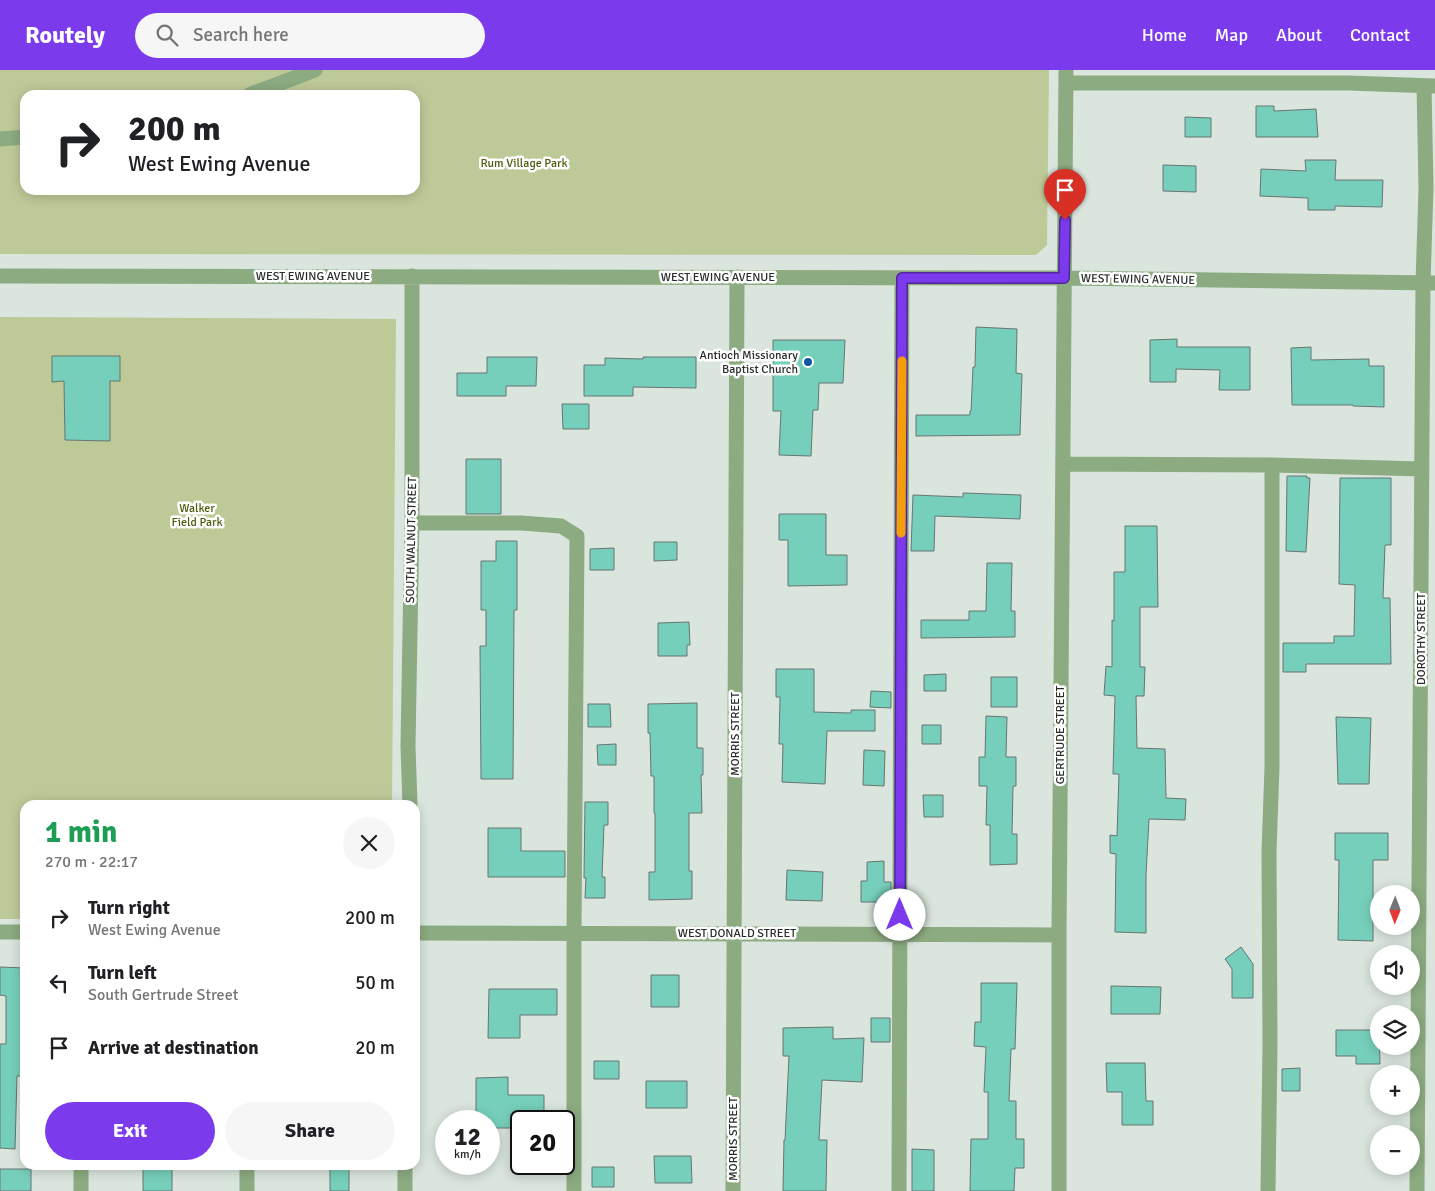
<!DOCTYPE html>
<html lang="en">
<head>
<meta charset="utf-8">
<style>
  :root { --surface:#fff; --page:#f6f6f6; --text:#202124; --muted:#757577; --accent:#7c3aed }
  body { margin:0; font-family:Signika,sans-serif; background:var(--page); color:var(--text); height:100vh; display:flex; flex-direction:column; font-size:19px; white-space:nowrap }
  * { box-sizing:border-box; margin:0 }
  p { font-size:16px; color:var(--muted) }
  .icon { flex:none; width:28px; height:28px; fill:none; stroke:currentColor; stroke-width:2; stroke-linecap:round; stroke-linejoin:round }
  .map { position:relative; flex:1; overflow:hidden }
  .panel { position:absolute; left:20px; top:730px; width:400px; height:370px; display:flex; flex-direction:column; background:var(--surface); border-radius:15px; box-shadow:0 2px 12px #0003 }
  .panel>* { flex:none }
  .top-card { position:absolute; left:20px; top:20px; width:400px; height:105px; border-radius:15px; box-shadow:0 2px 12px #0003; background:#fff; color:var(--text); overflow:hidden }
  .needle { width:32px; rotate:181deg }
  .tools { position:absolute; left:1370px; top:815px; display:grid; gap:10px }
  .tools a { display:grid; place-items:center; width:50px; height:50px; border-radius:50%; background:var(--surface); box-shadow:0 2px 12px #0003; font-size:25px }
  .speed { position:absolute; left:435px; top:1040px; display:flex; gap:10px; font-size:25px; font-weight:700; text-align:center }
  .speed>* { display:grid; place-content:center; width:65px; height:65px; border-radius:50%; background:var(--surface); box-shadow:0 2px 12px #0003; line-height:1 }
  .speed small { font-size:12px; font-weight:400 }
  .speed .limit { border:2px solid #111; border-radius:8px; background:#fff; color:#111 }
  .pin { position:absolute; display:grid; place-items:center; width:42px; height:42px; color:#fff; margin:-51px -21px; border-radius:50% 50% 50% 0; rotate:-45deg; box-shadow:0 0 5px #0007 }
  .pin .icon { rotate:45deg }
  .me { position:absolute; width:55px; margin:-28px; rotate:0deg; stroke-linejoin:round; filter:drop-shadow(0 0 4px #0008) }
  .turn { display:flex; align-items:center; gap:18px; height:105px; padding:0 25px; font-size:22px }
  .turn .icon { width:65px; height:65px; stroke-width:2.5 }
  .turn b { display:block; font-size:35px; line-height:42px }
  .round { display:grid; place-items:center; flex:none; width:52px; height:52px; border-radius:26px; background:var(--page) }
  .overview { display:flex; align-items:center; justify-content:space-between; height:85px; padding:0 25px }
  h1 { font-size:30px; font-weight:700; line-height:38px; color:#1e9e55 }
  .button { display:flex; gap:10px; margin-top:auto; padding:10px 25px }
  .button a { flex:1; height:58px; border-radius:30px; background:var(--accent); color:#fff; font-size:20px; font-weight:700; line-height:58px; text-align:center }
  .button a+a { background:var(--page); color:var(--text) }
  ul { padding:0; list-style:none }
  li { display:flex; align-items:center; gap:15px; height:65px; padding:0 25px }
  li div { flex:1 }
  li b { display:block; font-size:19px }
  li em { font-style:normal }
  header { display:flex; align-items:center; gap:30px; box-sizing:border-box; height:70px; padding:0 25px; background:var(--accent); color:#fff }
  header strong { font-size:24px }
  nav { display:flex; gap:28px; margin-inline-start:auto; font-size:18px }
  .search { width:350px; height:45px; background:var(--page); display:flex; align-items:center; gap:12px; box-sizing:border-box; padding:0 18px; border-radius:28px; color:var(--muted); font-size:19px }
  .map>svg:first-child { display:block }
  .green { fill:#bec998; fill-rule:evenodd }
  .building { fill:#76cfba; stroke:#687572 }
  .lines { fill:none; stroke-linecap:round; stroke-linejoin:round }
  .minor { stroke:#8cab81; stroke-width:15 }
  .route-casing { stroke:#51269a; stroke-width:12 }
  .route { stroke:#7c3aed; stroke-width:9 }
  .slow { stroke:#f59e0b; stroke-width:9 }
  .poi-dot { fill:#0f55a4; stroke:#fff; stroke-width:2 }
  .labels { text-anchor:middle; stroke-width:5; stroke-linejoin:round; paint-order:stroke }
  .park-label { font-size:12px; fill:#4f5a0d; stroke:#fff }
  .street-label { font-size:12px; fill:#292d2a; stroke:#fff }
  .poi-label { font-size:12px; fill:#292d2a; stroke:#fff; text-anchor:end }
</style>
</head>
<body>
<header>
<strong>Routely</strong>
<div class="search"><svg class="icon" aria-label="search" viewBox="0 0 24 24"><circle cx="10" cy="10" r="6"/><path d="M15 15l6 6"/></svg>Search here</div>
<nav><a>Home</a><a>Map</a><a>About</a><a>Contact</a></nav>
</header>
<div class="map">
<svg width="1435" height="1121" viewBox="0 0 1435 1121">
  <rect width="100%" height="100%" fill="#d9e5dd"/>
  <path class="green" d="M 0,0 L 1049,0 L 1047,175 L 1036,185 L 0,184 ZM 25,25 L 415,25 L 415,120 L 25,120 Z
    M 0,247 L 396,249 L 392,735 L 25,735 L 25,849 L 0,849 Z"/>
  <path class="building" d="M 1256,36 L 1274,36 L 1274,41 L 1316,39 L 1318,67 L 1256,67 Z
    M 1185,47 L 1211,48 L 1211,67 L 1185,67 Z
    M 1305,90 L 1336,90 L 1335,110 L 1383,110 L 1382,137 L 1335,136 L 1335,140 L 1308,140 L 1308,128 L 1260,126 L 1261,99 L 1306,101 Z
    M 1163,95 L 1196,96 L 1196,122 L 1163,121 Z
    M 976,257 L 1017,259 L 1016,303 L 1022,304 L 1020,365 L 916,366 L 916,345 L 970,345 L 970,341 L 971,341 L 973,297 L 975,297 Z
    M 1177,269 L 1177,277 L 1250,277 L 1250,320 L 1219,320 L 1220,300 L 1176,299 L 1176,312 L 1150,312 L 1150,270 Z
    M 773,270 L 845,270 L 843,313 L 819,313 L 818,340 L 813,340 L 811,386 L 779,385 L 781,341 L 773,341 Z
    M 1311,277 L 1311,290 L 1369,289 L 1369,296 L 1384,296 L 1384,337 L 1353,336 L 1353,335 L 1292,335 L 1291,278 Z
    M 52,286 L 120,286 L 120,311 L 110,311 L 110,371 L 65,370 L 64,311 L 52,312 Z
    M 487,287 L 537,287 L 536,316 L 506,316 L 506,326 L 457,326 L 457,303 L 487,303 Z
    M 643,287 L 696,287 L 696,318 L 633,317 L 633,326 L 584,326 L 584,295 L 605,295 L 605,288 L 643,289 Z
    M 562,334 L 589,334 L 589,359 L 563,359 Z
    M 466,389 L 501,389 L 501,444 L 466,444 Z
    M 1287,406 L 1307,406 L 1307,408 L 1310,408 L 1306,482 L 1286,481 Z
    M 1340,408 L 1391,408 L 1391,475 L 1385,475 L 1383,528 L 1390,528 L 1391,594 L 1306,594 L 1306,602 L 1283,602 L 1283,573 L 1334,573 L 1334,566 L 1354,566 L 1355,515 L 1339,514 Z
    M 963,423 L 1021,425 L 1020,449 L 935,446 L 934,481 L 911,481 L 913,425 L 963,427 Z
    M 779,444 L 826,444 L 826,485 L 847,485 L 847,515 L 788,516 L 788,470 L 779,470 Z
    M 1125,456 L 1157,456 L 1158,537 L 1140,537 L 1140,597 L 1145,597 L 1144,626 L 1136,626 L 1137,678 L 1165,679 L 1166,728 L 1186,729 L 1185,750 L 1149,749 L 1146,805 L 1146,863 L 1115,862 L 1116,784 L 1110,783 L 1110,765 L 1117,766 L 1119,704 L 1113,704 L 1115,626 L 1104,625 L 1106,596 L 1112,597 L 1112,550 L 1114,551 L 1114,502 L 1125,502 Z
    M 496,471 L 517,471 L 517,540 L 514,540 L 513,709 L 481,709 L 480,576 L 486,576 L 486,540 L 481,540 L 481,491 L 496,491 Z
    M 654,472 L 677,472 L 677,490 L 654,491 Z
    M 614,478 L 614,500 L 590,500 L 590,479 Z
    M 987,493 L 1012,493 L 1011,541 L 1015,541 L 1015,567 L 921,568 L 921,550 L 969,550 L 969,541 L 986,541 Z
    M 689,552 L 690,575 L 687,575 L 687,586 L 658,586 L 658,553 Z
    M 776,599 L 814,599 L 814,642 L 851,643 L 851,640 L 875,640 L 875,661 L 827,661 L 825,714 L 782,712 L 783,674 L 779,674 L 780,627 L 776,627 Z
    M 946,604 L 946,621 L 924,621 L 924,605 Z
    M 991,607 L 1017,607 L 1017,637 L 991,637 Z
    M 871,621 L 891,622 L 891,638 L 870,637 Z
    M 697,633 L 697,678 L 703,678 L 703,705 L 701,705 L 702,743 L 689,743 L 689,801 L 692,801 L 692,829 L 649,830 L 649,802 L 655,802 L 655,743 L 654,743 L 654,706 L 651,706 L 650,663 L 648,663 L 648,634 Z
    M 588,634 L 610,634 L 611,657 L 588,657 Z
    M 986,646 L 1007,647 L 1006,687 L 1016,687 L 1016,716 L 1013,716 L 1012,764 L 1017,764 L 1017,794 L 990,795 L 990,755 L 986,755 L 987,716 L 979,716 L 979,687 L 985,687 Z
    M 1336,647 L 1371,648 L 1369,714 L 1338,714 Z
    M 922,655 L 941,655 L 941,674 L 922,674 Z
    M 616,674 L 616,695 L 598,695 L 597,675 Z
    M 864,680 L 885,681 L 884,716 L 863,715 Z
    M 923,725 L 943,725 L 943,747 L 924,747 Z
    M 585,732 L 608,732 L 608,755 L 604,755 L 602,807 L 605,807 L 605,828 L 585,828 L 586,808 L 584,808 Z
    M 488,758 L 521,758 L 521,781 L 565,781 L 565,807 L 488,807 Z
    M 1335,763 L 1388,763 L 1388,790 L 1373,790 L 1373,871 L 1338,870 L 1339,790 L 1335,790 Z
    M 884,791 L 884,812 L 891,812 L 891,832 L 861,832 L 861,811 L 867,811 L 867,792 Z
    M 787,800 L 823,802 L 822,831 L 786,830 Z
    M 1241,877 L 1253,894 L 1253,928 L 1232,928 L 1232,899 L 1225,889 Z
    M 0,897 L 25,898 L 24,1006 L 17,1006 L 15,1079 L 0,1078 L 0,974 L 6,974 L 6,926 L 0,925 Z
    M 651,905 L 679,905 L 679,937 L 651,937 Z
    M 981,913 L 1017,913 L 1015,979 L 1011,979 L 1009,1031 L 1016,1031 L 1016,1069 L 1024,1069 L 1024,1098 L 1015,1098 L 1014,1121 L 970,1121 L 971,1069 L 988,1069 L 988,1022 L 984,1022 L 986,977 L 974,976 L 975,952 L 981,952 Z
    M 1111,916 L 1161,917 L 1160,944 L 1111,944 Z
    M 489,919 L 557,919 L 557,945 L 520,945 L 520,968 L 488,968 Z
    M 871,948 L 890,948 L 890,972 L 871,972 Z
    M 833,957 L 833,969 L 864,968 L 862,1012 L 822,1010 L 819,1070 L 827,1070 L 826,1121 L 783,1121 L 784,1070 L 785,1070 L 789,986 L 783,986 L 783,958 Z
    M 1336,960 L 1379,960 L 1380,994 L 1356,994 L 1356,986 L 1336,986 Z
    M 594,991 L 619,991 L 619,1009 L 594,1009 Z
    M 1106,993 L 1145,993 L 1146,1031 L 1153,1031 L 1153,1055 L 1122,1055 L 1122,1022 L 1107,1022 Z
    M 1300,998 L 1300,1021 L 1282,1021 L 1282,999 Z
    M 508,1007 L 508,1025 L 544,1025 L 544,1051 L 521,1051 L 521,1058 L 489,1058 L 489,1051 L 476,1051 L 476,1008 Z
    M 646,1011 L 687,1011 L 687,1038 L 646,1038 Z
    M 912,1079 L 934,1080 L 934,1121 L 912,1121 Z
    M 654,1086 L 691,1086 L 692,1113 L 655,1113 Z
    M 143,1095 L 172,1095 L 172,1121 L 143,1121 Z
    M 330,1095 L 349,1095 L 349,1121 L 330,1121 Z
    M 592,1097 L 614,1097 L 614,1117 L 592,1117 Z
    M 0,1099 L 31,1099 L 31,1121 L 0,1121 Z"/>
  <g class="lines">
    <path class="minor" d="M 1066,13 L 1348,13 L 1435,16
      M 249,25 L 315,0
      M 0,69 L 25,67
      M 0,206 L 1064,208 L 1435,213
      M 1063,394 L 1272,395 L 1422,399
      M 412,453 L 521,453 L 561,456 L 577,466 L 574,862 L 574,1121
      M 410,735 L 408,676 L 412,447 L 412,206
      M 0,862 L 25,862
      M 415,863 L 1059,865
      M 81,1121 L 81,1095
      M 247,1121 L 247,1095
      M 405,1121 L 405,1095
      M 733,1121 L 737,207
      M 899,1121 L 902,208
      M 1059,1121 L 1059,865 L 1066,0
      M 1268,1121 L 1270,975 L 1269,782 L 1272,697 L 1272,395
      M 1417,1121 L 1423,213 L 1426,118 L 1424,16"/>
  </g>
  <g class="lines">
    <g class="route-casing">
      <path id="route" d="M 900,845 L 902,208 L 1064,208 L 1065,150"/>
    </g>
    <use href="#route" class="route"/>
    <path class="slow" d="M 901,463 L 902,291"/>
  </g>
  <circle class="poi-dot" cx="808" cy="292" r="5"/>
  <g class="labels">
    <g class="park-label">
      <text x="524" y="97">Rum Village Park</text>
      <text x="197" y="442">Walker<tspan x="197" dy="14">Field Park</tspan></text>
    </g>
    <g class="street-label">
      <text x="313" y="210">WEST EWING AVENUE</text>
      <text x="718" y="211">WEST EWING AVENUE</text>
      <text transform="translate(1138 209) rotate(1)" y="4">WEST EWING AVENUE</text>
      <text transform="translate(411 470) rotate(-89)" y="4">SOUTH WALNUT STREET</text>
      <text transform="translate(1421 569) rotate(-90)" y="4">DOROTHY STREET</text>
      <text transform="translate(735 664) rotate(-90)" y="4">MORRIS STREET</text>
      <text transform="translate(1060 665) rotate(-90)" y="4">GERTRUDE STREET</text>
      <text x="737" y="867">WEST DONALD STREET</text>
      <text transform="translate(733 1069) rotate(-90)" y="4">MORRIS STREET</text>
    </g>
    <g class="poi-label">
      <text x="798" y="289">Antioch Missionary<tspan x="798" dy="14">Baptist Church</tspan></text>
    </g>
  </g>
</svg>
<div class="tools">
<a><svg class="needle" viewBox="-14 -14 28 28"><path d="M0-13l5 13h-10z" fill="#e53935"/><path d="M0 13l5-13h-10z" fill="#757577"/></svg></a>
<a><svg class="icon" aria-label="sound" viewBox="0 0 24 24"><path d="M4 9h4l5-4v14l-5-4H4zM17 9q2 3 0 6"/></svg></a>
<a><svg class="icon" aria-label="layers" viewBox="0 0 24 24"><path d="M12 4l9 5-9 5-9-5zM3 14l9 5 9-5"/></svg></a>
<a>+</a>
<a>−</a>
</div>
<div class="speed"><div>12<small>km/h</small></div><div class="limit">20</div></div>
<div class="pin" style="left:1065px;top:150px;background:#d93025"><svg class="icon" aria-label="arrive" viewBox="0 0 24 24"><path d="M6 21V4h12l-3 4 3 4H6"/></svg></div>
<svg class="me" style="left:900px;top:845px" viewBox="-20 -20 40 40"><circle r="19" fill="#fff"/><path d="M0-13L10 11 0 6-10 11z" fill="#7c3aed"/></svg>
<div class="top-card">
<div class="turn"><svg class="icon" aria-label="right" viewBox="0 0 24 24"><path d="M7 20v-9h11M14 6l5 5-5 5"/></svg><div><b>200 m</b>West Ewing Avenue</div></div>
</div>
<section class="panel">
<div class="overview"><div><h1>1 min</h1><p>270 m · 22:17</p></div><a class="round"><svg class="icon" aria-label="close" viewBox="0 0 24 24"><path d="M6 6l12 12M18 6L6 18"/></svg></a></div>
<ul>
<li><svg class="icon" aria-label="right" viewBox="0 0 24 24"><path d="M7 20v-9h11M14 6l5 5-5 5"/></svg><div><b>Turn right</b><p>West Ewing Avenue</p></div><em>200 m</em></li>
<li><svg class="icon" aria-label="left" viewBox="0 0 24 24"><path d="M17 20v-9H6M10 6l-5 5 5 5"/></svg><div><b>Turn left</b><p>South Gertrude Street</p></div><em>50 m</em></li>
<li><svg class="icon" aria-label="arrive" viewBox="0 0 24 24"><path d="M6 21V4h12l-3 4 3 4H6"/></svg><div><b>Arrive at destination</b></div><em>20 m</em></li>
</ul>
<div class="button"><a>Exit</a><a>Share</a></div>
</section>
</div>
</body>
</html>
